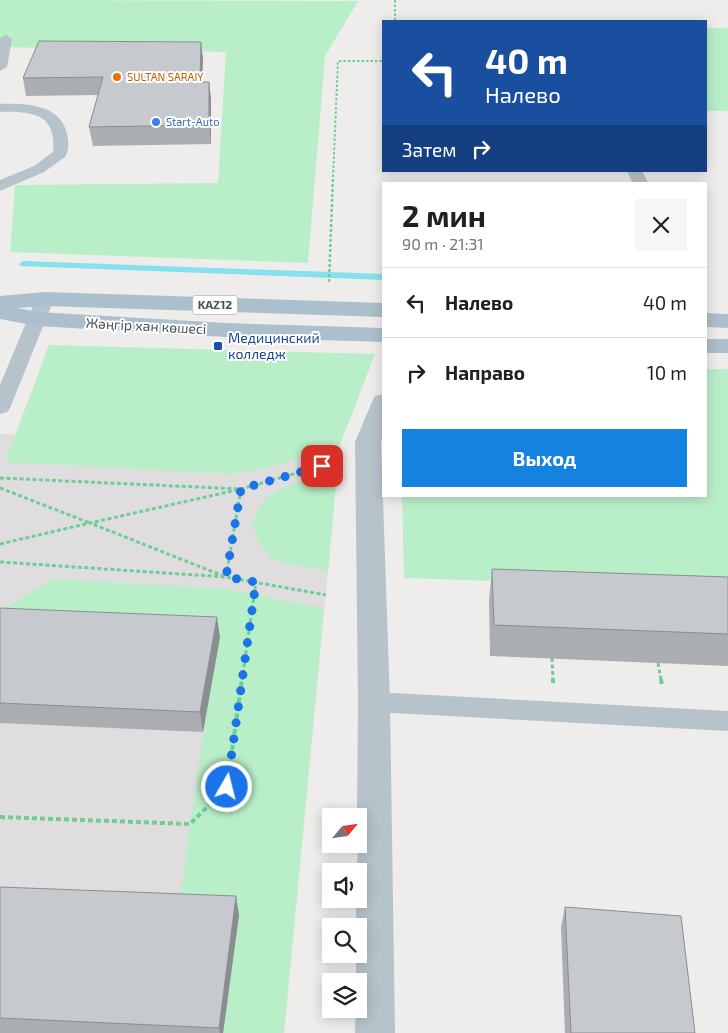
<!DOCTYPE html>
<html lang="ru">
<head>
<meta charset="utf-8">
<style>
  :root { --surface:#fff; --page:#f6f6f6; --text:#202124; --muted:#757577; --line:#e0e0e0; --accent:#1682e0 }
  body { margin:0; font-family:"Exo 2",sans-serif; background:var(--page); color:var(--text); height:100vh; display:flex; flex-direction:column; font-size:19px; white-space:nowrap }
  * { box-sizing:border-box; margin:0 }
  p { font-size:16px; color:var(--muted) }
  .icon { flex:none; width:28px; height:28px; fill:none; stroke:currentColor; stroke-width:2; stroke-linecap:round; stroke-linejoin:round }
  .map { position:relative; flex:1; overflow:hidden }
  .panel { position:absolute; left:382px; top:182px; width:325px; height:315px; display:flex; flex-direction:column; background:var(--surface); border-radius:0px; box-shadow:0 2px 12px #0003 }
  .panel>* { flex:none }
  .guide { position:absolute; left:382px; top:20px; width:325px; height:152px; border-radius:0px; box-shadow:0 2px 12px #0003; background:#1a4fa0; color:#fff; overflow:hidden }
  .needle { width:32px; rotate:61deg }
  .controls { position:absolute; left:322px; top:808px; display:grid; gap:10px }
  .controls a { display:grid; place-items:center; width:45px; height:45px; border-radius:0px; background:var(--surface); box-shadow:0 2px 12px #0003; font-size:25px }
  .pin { position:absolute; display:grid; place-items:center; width:42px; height:42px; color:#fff; margin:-21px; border-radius:10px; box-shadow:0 2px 8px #0006 }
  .me { position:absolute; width:55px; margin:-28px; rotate:8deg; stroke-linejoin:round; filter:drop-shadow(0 0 4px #0008) }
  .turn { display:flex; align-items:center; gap:18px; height:105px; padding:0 20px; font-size:22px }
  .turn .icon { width:65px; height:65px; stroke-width:2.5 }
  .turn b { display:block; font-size:35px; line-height:42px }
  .then { display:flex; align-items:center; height:48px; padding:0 20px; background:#0003; gap:10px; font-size:19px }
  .round { display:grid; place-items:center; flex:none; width:52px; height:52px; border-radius:0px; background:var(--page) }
  .headline { display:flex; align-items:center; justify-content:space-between; height:85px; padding:0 20px }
  h1 { font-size:30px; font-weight:700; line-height:38px }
  .cta { display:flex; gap:10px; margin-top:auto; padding:10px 20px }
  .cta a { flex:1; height:58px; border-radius:0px; background:var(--accent); color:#fff; font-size:20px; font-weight:700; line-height:58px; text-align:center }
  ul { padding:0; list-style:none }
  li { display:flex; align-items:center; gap:15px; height:70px; padding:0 20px; border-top:1px solid var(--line) }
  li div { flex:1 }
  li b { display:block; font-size:19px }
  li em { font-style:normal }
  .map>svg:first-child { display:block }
  .education { fill:#e0dddf }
  .green { fill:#b9efc8 }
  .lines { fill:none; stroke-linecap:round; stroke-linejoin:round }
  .stream { fill:#85e1ed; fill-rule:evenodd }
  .path-far3 { stroke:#70cd96; stroke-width:2; stroke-dasharray:2.5 2; stroke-linecap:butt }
  .path-far2 { stroke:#70cd96; stroke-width:2.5; stroke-dasharray:3 2; stroke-linecap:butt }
  .path-far1 { stroke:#70cd96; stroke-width:3; stroke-dasharray:4 2.5; stroke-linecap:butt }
  .path { stroke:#70cd96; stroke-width:4; stroke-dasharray:5 3; stroke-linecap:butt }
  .service { fill:#b7c3ca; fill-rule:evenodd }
  .minor { fill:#b7c3ca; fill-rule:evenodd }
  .primary { fill:#abbfcc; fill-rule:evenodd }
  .wall { fill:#aaaeb2 }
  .shaded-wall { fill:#8b8d91 }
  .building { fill:#c6cacf; stroke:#8b8d91 }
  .route { stroke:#1a73e8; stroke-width:9; stroke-dasharray:0 16.2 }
  .food-dot { fill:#e8710a; stroke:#fff; stroke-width:2 }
  .shop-dot { fill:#3f7fe0; stroke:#fff; stroke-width:2 }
  .transit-dot { fill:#1a4fb4; stroke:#fff; stroke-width:2 }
  .labels { text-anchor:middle; stroke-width:4; stroke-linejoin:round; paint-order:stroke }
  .far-food-label { font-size:11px; fill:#c56008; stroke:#fff; text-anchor:start }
  .far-shop-label { font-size:11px; fill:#366cbe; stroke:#fff; text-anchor:start }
  .shield { fill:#fff; stroke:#7c868c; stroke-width:1 }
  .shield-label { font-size:12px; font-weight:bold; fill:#44525a }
  .street-label { font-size:14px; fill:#44525a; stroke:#fff }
  .transit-label { font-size:14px; fill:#164399; stroke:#fff; text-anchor:start }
</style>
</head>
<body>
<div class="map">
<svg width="728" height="1033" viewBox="0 0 728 1033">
  <rect width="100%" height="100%" fill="#efecec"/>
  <path class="education" d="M 0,434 L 340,445 L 284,1033 L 0,1033 Z"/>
  <path class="green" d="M 0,0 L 358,1 L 325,56 L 308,263 L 10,252 L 15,185 L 218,183 L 226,52 L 0,47 Z
    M 706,28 L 728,28 L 728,111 L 706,111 Z
    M 49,345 L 375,354 L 340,445 L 271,467 L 231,474 L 5,462 Z
    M 706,369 L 728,369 L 728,589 L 404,578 L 402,496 L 706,496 Z
    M 337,470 L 328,571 L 283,562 L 270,557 L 259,543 L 252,525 L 259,506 L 278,489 Z
    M 53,579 L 230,589 L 324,609 L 284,1033 L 223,1033 L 178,913 L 203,732 L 0,611 Z"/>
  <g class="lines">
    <path class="stream" d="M 23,261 L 384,274 L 384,280 L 20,266 L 19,264 Z"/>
    <path class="path-far3" d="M 395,0 L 395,21
      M 333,177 L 338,61 L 384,61"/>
    <path class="path-far2" d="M 329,282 L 333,176"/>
    <path class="path-far1" d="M 0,478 L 241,489 L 335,462
      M 0,488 L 90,523
      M 241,489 L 226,577 L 90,523 Z
      M 0,544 L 90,523
      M 0,562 L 226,577 L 326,595
      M 552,658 L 553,680
      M 658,663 L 661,680
      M 242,680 L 256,582"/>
    <path class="path" d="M 553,679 L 553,683
      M 661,679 L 662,687
      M 0,817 L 190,824 L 227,787 L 242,679"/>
    <path class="service" d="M 6,35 L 12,39 L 7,67 L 0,71 L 0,38 Z
      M 0,104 C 24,103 61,104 67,134 C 69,141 69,151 65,157 L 44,172 L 0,191 L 0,180 L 34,166 L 53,152 C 57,114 32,111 0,112 Z
      M 627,171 L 642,171 L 649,184 L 633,184 Z
      M 45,294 L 51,295 L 54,299 L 10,408 L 7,412 L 0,414 L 0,385 L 36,299 L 39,295 Z
      M 374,692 L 728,711 L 728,731 L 374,712 L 365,709 L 362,702 L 365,695 Z"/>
    <path class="minor" d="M 384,394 L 384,435 L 381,442 L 390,702 L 395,1033 L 355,1033 L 356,1009 L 359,1009 L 359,981 L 356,981 L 356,954 L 359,954 L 359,926 L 356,926 L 356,899 L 359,899 L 359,871 L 357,871 L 359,816 L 357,816 L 358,702 L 355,442 L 372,402 L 375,396 Z"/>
    <path class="primary" d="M 45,292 L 384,303 L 384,317 L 45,306 L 17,308 L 37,312 L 226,323 L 384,328 L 384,342 L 226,337 L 37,326 L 0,319 L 0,296 Z
      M 706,313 L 728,314 L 728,328 L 706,327 Z
      M 706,339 L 728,339 L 728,353 L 706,353 Z"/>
  </g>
  <path class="wall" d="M 201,42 L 203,60 L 202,82 L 209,82 L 211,100 L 211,144 L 93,146 L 89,127 L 98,95 L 26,96 L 23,78 Z
    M 492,569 L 728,577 L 728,666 L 490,656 L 489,600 Z
    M 0,608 L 220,637 L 203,732 L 0,723 Z
    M 0,887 L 239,915 L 223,1033 L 0,1033 Z
    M 565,907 L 695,1033 L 565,1033 L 561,927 Z"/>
  <path class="shaded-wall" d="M 201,42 L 203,60 L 201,101 L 200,82 Z
    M 209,82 L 211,100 L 211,144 L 209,125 Z
    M 217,617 L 220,637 L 203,732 L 200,712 Z
    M 236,896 L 239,915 L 223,1033 L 220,1033 L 219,1028 Z"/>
  <path class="building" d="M 39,41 L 201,42 L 200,82 L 209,82 L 209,125 L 89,127 L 103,77 L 23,78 Z
    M 492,569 L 728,577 L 728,634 L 494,625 Z
    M 0,608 L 217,617 L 200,712 L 0,703 Z
    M 0,887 L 236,896 L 219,1028 L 0,1018 Z
    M 565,907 L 681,916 L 695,1033 L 571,1033 Z"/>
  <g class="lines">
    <path class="route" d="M 227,787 L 256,582 L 226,577 L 241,489 L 322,466"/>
  </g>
  <circle class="food-dot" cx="117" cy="77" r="5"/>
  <circle class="shop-dot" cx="156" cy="122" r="5"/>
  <rect class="transit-dot" x="213" y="341" width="10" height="10" rx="2.5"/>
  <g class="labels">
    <g class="far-food-label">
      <text x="127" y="81">SULTAN SARAIY</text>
    </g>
    <g class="far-shop-label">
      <text x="166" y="126">Start-Auto</text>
    </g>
    <rect class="shield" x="192.5" y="295.5" width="45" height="19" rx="4"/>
    <g class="shield-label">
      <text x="215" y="309">KAZ12</text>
    </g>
    <g class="street-label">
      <text transform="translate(146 326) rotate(3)" y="5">Жәңгір хан көшесі</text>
    </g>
    <g class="transit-label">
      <text x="228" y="343">Медицинский<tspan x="228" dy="16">колледж</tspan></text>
    </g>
  </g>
</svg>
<div class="controls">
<a><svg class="needle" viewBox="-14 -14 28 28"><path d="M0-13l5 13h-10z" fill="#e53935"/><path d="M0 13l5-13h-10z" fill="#757577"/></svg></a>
<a><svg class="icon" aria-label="sound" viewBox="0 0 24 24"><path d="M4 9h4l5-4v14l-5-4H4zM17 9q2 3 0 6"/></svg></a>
<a><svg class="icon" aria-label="search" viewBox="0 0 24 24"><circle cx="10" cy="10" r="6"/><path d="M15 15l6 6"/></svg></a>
<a><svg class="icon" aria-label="layers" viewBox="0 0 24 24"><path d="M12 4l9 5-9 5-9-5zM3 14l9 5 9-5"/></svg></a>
</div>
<div class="pin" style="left:322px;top:466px;background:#d93025"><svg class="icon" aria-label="arrive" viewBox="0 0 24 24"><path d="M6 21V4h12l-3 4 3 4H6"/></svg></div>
<svg class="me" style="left:227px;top:787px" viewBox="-20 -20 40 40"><circle r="17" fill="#1a73e8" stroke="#fff" stroke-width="3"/><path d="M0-11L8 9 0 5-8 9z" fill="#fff"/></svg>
<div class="guide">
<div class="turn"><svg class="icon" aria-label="left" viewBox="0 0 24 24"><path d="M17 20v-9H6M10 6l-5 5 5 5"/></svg><div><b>40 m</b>Налево</div></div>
<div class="then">Затем<svg class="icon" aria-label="right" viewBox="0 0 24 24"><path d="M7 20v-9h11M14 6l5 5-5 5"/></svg></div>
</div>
<section class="panel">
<div class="headline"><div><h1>2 мин</h1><p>90 m · 21:31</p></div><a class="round"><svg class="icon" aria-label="close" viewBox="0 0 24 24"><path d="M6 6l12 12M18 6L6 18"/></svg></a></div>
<ul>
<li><svg class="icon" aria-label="left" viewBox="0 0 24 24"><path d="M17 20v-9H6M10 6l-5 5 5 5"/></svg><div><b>Налево</b></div><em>40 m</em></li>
<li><svg class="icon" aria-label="right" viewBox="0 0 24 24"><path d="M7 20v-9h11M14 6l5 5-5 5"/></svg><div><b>Направо</b></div><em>10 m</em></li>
</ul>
<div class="cta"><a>Выход</a></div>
</section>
</div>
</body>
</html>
